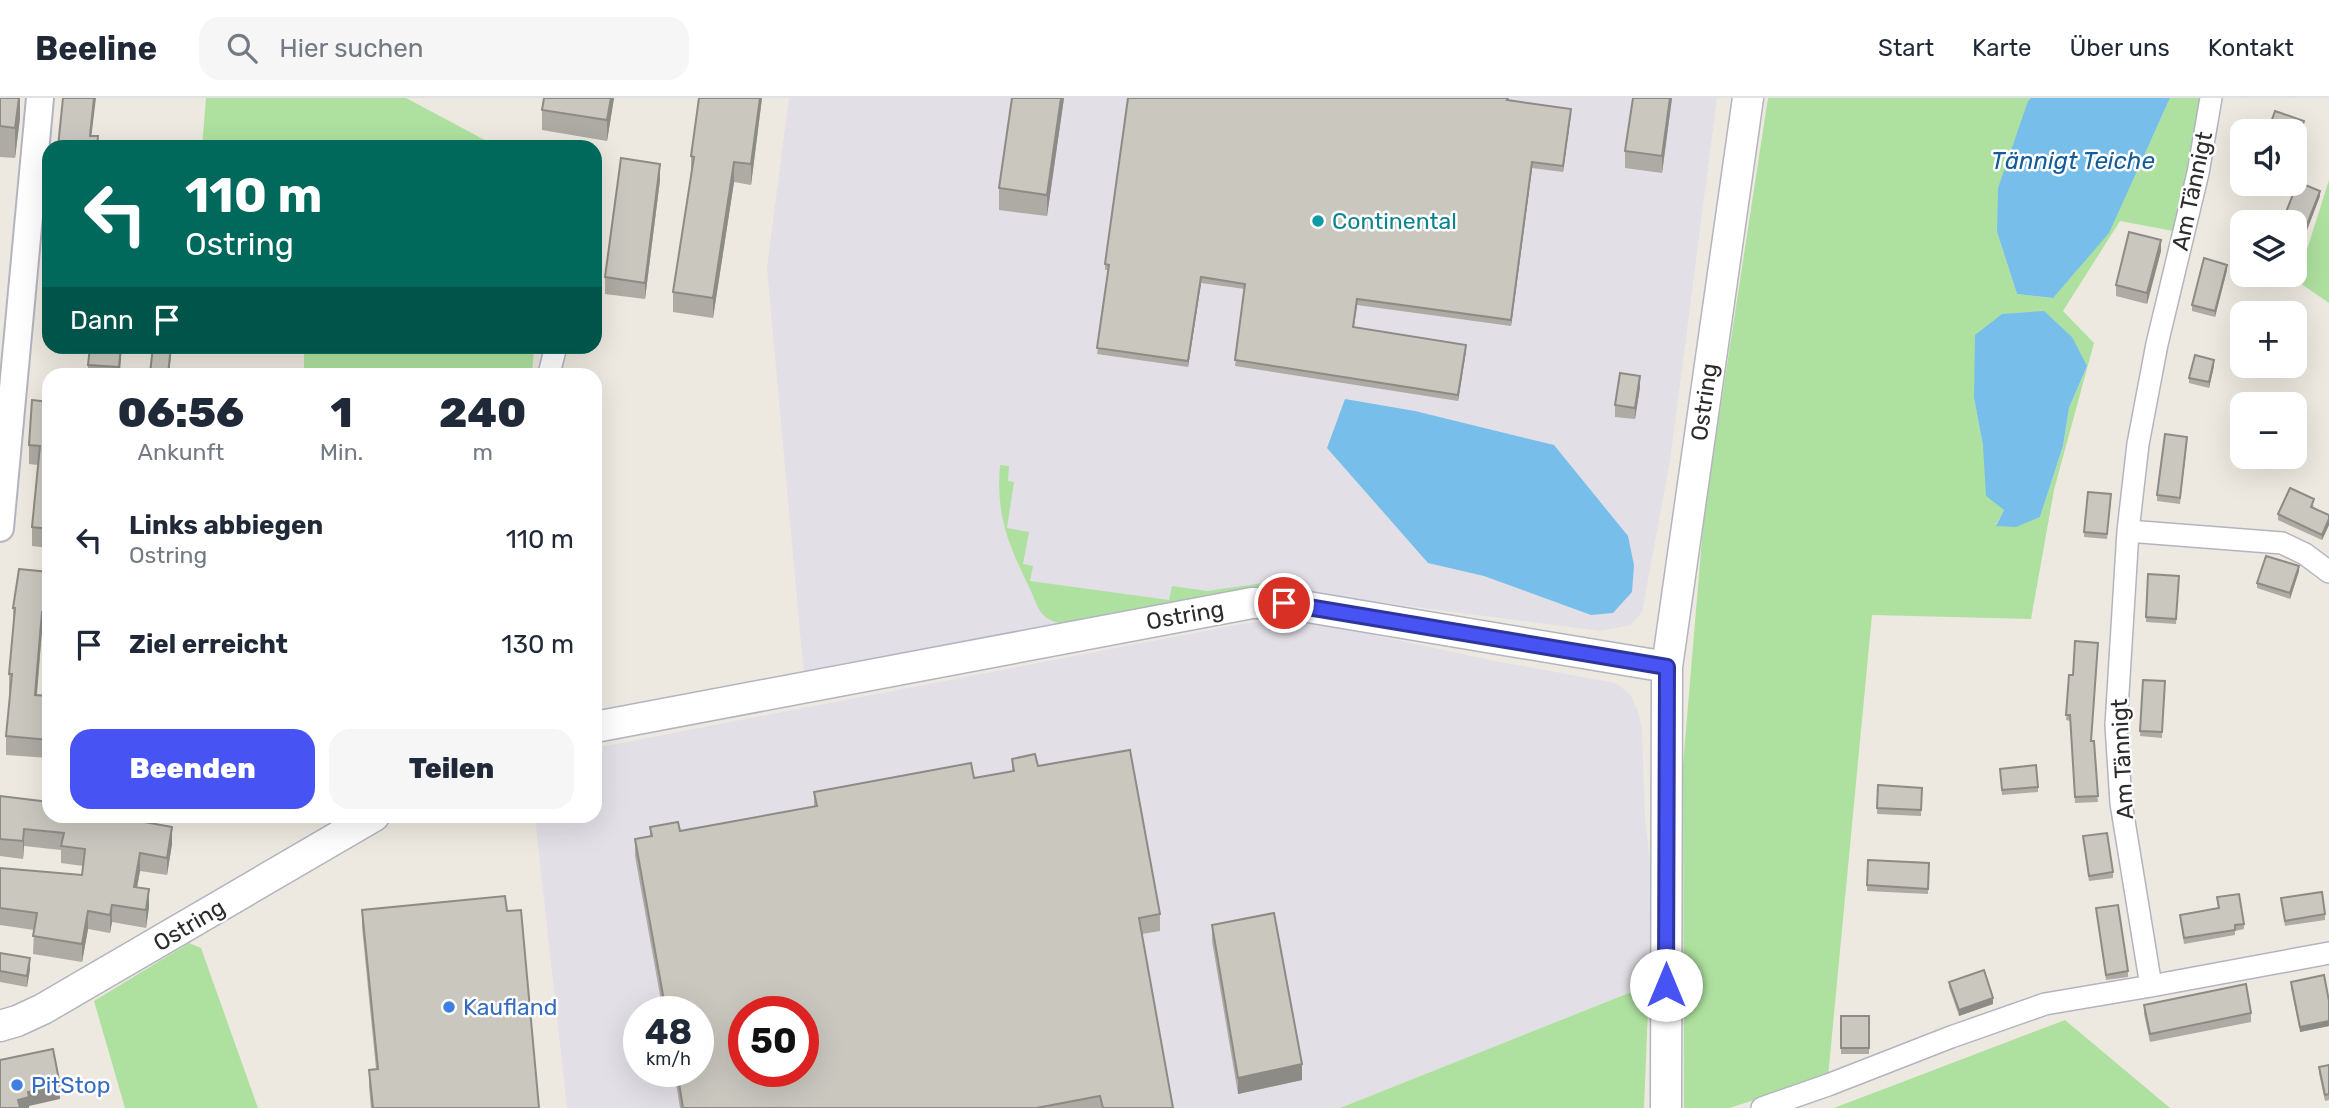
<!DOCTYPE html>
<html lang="de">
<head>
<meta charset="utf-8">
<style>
  :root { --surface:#fff; --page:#f6f6f7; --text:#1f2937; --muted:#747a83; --line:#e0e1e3; --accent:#4753f3 }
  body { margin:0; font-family:Rubik,sans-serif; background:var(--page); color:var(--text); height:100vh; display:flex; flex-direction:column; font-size:26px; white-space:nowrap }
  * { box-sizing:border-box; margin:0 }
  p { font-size:23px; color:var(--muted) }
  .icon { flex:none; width:38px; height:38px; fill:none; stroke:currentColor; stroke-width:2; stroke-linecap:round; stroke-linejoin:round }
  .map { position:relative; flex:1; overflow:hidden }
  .details { position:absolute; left:42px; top:270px; width:560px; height:455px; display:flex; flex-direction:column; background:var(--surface); border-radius:21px; box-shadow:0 7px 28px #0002 }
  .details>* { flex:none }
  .banner { position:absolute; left:42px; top:42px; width:560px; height:214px; border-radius:21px; box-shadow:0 7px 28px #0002; background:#00695c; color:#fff; overflow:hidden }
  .tools { position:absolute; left:2230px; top:21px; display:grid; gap:14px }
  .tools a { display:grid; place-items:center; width:77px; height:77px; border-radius:14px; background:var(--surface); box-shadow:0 7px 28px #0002; font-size:35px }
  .speed { position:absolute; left:623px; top:898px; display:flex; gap:14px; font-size:35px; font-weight:700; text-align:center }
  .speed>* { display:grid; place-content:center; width:91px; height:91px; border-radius:50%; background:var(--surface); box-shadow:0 7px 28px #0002; line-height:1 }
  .speed small { font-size:18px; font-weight:400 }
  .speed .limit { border:10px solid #d22; background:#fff; color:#111 }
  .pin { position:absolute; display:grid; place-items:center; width:60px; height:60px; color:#fff; margin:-30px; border:4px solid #fff; border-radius:50%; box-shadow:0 2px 7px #0007 }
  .me { position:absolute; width:77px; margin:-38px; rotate:0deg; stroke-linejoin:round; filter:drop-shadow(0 0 5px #0008) }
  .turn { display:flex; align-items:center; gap:24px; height:147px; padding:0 28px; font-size:32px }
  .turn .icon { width:91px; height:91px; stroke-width:2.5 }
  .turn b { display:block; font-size:49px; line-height:60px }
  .then { display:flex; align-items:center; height:66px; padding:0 28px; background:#0003; gap:14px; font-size:26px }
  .eta { display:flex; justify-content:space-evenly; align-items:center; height:119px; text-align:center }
  .eta b { font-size:42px; font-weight:800; line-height:49px }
  .action { display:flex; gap:14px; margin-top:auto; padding:14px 28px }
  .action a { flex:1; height:80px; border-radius:21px; background:var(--accent); color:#fff; font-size:28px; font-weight:800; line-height:80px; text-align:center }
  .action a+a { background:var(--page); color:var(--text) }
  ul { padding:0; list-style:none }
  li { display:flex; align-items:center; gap:21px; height:105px; padding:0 28px }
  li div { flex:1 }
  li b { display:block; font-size:26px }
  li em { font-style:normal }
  header { display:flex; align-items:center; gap:42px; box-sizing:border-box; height:98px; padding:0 35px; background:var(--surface); border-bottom:2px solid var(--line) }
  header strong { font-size:33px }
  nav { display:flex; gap:38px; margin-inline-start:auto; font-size:24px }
  .search { width:490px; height:63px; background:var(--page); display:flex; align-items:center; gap:18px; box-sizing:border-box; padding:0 24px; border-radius:21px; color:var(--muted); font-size:26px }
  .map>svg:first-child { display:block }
  .industrial { fill:#e2dfe6; fill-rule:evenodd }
  .green { fill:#aee19f; fill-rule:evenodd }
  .water { fill:#77bfea }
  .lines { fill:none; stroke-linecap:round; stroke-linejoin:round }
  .minor-casing { stroke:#b3b4bf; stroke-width:24 }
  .tertiary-casing { stroke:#b3b4bf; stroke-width:30 }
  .secondary-casing { stroke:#b3b4bf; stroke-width:33 }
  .minor { stroke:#fff; stroke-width:21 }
  .tertiary { stroke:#fff; stroke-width:26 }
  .secondary { stroke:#fff; stroke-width:30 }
  .wall { fill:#adaba3 }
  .shaded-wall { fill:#8d8b85 }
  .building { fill:#c9c7be; stroke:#8d8b85; stroke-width:2; fill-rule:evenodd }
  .route-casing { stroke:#2e369e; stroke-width:18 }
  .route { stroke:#4753f3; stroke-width:12 }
  .culture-dot { fill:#0f9aa8; stroke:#fff; stroke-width:2.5 }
  .shop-dot { fill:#3f7fe0; stroke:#fff; stroke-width:2.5 }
  .labels { text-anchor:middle; stroke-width:5; stroke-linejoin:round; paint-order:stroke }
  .street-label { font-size:23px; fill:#2c2c2c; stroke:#fff }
  .culture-label { font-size:23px; fill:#0d838f; stroke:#fff; text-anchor:start }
  .shop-label { font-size:23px; fill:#366cbe; stroke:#fff; text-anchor:start }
  .water-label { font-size:24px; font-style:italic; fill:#135c9a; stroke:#fff }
</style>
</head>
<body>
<header>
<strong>Beeline</strong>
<div class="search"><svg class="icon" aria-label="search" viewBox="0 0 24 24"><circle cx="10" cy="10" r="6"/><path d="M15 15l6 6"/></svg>Hier suchen</div>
<nav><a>Start</a><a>Karte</a><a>Über uns</a><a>Kontakt</a></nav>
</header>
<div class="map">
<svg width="2329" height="1010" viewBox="0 0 2329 1010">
  <rect width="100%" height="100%" fill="#ede9e0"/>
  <path class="industrial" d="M 789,0 L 1717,0 L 1670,363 L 1642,514 L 1631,527 L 1600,533 L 1285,492 L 1253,493 L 1013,534 L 804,578 L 767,170 Z
    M 1303,522 L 1495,563 L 1615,585 L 1630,596 L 1639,616 L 1642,633 L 1645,722 L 1651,770 L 1649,887 L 1340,1010 L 567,1010 L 535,718 L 595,718 L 595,650 L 1247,525 ZM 639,914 L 698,914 L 698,973 L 639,973 ZM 744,914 L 803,914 L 803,973 L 744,973 Z"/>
  <path class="green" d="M 206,0 L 406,0 L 498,49 L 202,49 Z
    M 1768,0 L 2031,0 L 2028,3 L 1997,134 L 2017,196 L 2052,200 C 2102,141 2139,71 2170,0 L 2211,0 L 2184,135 L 2120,123 L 2063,213 L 2094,245 L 2054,392 L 2031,521 L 1872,517 L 1828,979 L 1729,1010 L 1684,1010 L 1683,667 L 1704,417 ZM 2087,268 L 2069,310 L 2063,348 L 2040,419 L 1996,427 L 2004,412 L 1983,348 L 1974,300 Z
    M 2329,82 L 2329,205 L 2297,183 Z
    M 304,249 L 534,249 L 532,276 L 304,276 Z
    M 1000,367 L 1009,368 L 1008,383 L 1014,384 L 1007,430 L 1029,434 L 1023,466 L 1033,468 L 1030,483 L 1169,502 L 1172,488 L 1207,493 L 1277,483 L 1293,485 L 1292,492 L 1253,493 L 1060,525 C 1039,521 1038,508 1030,491 C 1008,446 996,418 1000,367 Z
    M 189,845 L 201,850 L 258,1010 L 125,1010 L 94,903 Z
    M 1649,887 L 1644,1010 L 1340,1010 Z
    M 2065,922 L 2170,1010 L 1834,1010 Z"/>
  <path class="water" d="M 2031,0 L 2170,0 L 2109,135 L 2053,200 L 2017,196 L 1997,134 L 1998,90 L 2028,3 Z
    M 2044,213 L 2072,239 L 2087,268 L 2069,310 L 2063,348 L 2040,419 L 2016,429 L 1996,428 L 2004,412 L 1986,398 L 1983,348 L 1974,300 L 1975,237 L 2002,216 Z
    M 1345,301 L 1415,313 L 1554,347 L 1628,438 L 1634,467 L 1632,494 L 1613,515 L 1591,517 L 1484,478 L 1428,465 L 1327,350 Z"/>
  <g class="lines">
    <g class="minor-casing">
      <path id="minor" d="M 2211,0 L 2198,75 L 2157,246 L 2138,346 L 2128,433 L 2116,627 L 2121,705 L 2151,888 L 2329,855
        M 549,276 L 556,248
        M 2128,433 L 2282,445 L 2305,456 L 2329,474
        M 1762,1010 L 1828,987 L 1951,939 L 2045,906 L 2151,888"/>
    </g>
    <g class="tertiary-casing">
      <path id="tertiary" d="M 0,430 L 40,0"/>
    </g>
    <g class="secondary-casing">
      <path id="secondary" d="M 595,629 C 814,589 1033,545 1252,505 L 1284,505 L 1667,569
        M 0,928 L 17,923 L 43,911 L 374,718
        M 1666,1010 L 1667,569 L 1748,0"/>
    </g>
    <use href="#minor" class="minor"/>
    <use href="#tertiary" class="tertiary"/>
    <use href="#secondary" class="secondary"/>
  </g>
  <path class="wall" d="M 0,0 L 20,0 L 20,20 L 15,60 L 0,59 Z
    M 614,0 L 607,43 L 542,32 L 542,12 Z
    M 762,0 L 751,87 L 734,84 L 713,220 L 673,214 L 673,194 L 691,78 L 691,58 Z
    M 1064,0 L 1047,118 L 999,112 L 999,90 Z
    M 1672,0 L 1662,75 L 1625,70 L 1625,53 Z
    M 1508,2 L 1571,16 L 1563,74 L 1532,70 L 1511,228 L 1357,207 L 1354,229 L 1466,253 L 1458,303 L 1235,268 L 1245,191 L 1201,185 L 1188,269 L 1097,256 L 1109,172 L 1105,172 L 1105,166 Z
    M 660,82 L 645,201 L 605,196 L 605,179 Z
    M 2320,98 L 2302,145 L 2294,142 L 2294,124 Z
    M 49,117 L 49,168 L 45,167 L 45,156 Z
    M 2161,153 L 2147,206 L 2116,198 L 2116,187 Z
    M 2227,172 L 2215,219 L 2192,213 L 2192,207 Z
    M 122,248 L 120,276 L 88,276 L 88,267 L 104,250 Z
    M 2214,268 L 2209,290 L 2189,285 L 2189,280 Z
    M 1640,289 L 1635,321 L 1615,319 L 1615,307 Z
    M 49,304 L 49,450 L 32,448 L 32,429 L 38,367 L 29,366 L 29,347 Z
    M 2187,345 L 2180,406 L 2157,403 L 2157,397 Z
    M 2111,402 L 2107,441 L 2084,439 L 2084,434 Z
    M 2314,407 L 2313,409 L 2329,417 L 2329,427 L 2322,442 L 2278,422 L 2278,416 Z
    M 2299,473 L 2290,501 L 2257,490 L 2257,485 Z
    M 49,474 L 49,533 L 42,532 L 37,597 L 49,598 L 49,660 L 6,657 L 6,638 L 10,595 L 9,595 L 9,576 L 14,528 L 13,510 Z
    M 2148,476 L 2179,478 L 2176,526 L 2146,524 Z
    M 2069,577 L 2073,577 L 2092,643 L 2098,704 L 2075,705 L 2070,623 L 2066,622 Z
    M 2143,582 L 2165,583 L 2162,640 L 2140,638 Z
    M 1012,661 L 1038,668 L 1160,816 L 1160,833 L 1142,836 L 1173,1010 L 680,1010 L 674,973 L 698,973 L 698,914 L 663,914 L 635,758 L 635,741 L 650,739 L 650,729 L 680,733 L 814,709 L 814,694 L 974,680 L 1012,673 Z
    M 2000,676 L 2038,689 L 2038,694 L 2002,697 Z
    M 1878,687 L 1922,690 L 1921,718 L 1877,716 Z
    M 0,698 L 131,718 L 131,722 L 172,746 L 167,777 L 140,773 L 137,789 L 149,809 L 146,830 L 112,824 L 110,835 L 88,831 L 82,864 L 33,856 L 34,832 L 0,827 L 0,770 L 82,777 L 83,768 L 61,765 L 61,752 L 24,748 L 23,761 L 0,758 Z
    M 2083,738 L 2113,774 L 2113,780 L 2089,783 Z
    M 1929,765 L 1928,796 L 1867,793 L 1867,787 Z
    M 2217,799 L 2244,826 L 2244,831 L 2235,833 L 2235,837 L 2184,846 L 2180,817 L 2218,810 Z
    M 2281,800 L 2325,816 L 2325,822 L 2285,828 Z
    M 2096,810 L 2128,873 L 2128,879 L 2106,882 Z
    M 362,812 L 507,813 L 539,1010 L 371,1010 L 369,989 L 369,972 L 376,971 L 362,829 Z
    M 1212,827 L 1302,982 L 1238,996 L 1212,843 Z
    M 0,855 L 30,871 L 27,889 L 0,884 Z
    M 1949,884 L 1993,906 L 1959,918 L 1949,889 Z
    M 2291,884 L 2329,903 L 2329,928 L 2300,934 L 2291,890 Z
    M 2144,907 L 2251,915 L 2251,924 L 2150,944 L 2144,916 Z
    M 1841,918 L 1869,918 L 1869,956 L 1841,956 Z
    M 2329,967 L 2329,1002 L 2325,1003 L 2319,975 L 2319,969 Z"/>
  <path class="shaded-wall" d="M 19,0 L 20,0 L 20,20 L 15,60 L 15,30 Z
    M 94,0 L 96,0 L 90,49 L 90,38 Z
    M 611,0 L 614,0 L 607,43 L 607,22 Z
    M 760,0 L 762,0 L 751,87 L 751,66 Z
    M 1061,0 L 1064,0 L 1047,118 L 1047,97 Z
    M 1670,0 L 1672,0 L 1662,75 L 1662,58 Z
    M 1571,11 L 1571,16 L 1563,74 L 1563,68 Z
    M 2304,23 L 2304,29 L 2294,56 L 2294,50 Z
    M 734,64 L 734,84 L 713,220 L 713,200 Z
    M 1532,64 L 1532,70 L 1511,228 L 1511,222 Z
    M 660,66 L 660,82 L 645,201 L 645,185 Z
    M 2320,93 L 2320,98 L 2302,145 L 2302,139 Z
    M 2161,142 L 2161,153 L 2147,206 L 2147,195 Z
    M 2227,167 L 2227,172 L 2215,219 L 2215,213 Z
    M 1201,179 L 1201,185 L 1188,269 L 1188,263 Z
    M 1466,247 L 1466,253 L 1458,303 L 1458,297 Z
    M 121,248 L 122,248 L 119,276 L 119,269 Z
    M 171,248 L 172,248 L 169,276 L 168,276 Z
    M 2214,262 L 2214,268 L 2209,290 L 2209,284 Z
    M 1640,278 L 1640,289 L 1635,321 L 1635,310 Z
    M 2329,421 L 2329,427 L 2322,442 L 2322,437 Z
    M 2299,468 L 2299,473 L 2290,501 L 2290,495 Z
    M 42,514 L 42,532 L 35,615 L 35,597 Z
    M 172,729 L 172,746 L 167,777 L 167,760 Z
    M 24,731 L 24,748 L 23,761 L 23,743 Z
    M 140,755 L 140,773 L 134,806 L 134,789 Z
    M 149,791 L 149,809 L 146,830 L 146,812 Z
    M 112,807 L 112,824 L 110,835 L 110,817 Z
    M 88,813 L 88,831 L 82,864 L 82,846 Z
    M 30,860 L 30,871 L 27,889 L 27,878 Z
    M 1993,900 L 1993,906 L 1959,918 L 1959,912 Z
    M 2329,923 L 2329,928 L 2300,934 L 2300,929 Z
    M 1302,966 L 1302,982 L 1238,996 L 1238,980 Z
    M 60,987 L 60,1001 L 29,1008 L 29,1010 L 18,1010 L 18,1002 L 28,994 Z"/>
  <path class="building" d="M 0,0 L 19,0 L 15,30 L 0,28 Z
    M 63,0 L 94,0 L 90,38 L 98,38 L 97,49 L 58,49 Z
    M 544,0 L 611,0 L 607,22 L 542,12 Z
    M 699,0 L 760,0 L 751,66 L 734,64 L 713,200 L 673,194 L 694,59 L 691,58 Z
    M 1012,0 L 1061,0 L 1047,97 L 999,90 Z
    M 1128,0 L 1508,0 L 1507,2 L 1571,11 L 1563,68 L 1532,64 L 1511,222 L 1357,201 L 1353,229 L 1466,247 L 1458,297 L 1235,262 L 1245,186 L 1201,179 L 1188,263 L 1097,250 L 1109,167 L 1105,166 Z
    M 1633,0 L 1670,0 L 1662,58 L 1625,53 Z
    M 2275,13 L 2304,23 L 2294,50 L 2294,33 L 2268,33 Z
    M 621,60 L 660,66 L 645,185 L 605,179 Z
    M 2298,84 L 2320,93 L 2302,139 L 2294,136 L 2294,124 L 2282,124 Z
    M 49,117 L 49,157 L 45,156 Z
    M 2129,134 L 2161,142 L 2147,195 L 2116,187 Z
    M 2204,160 L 2227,167 L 2215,213 L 2192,207 Z
    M 105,248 L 121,248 L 119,269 L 88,267 L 90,249 L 104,250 Z
    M 153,248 L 171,248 L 168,276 L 150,276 Z
    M 2195,257 L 2214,262 L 2209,284 L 2189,280 Z
    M 1620,275 L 1640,278 L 1635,310 L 1615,307 Z
    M 32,302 L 49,304 L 49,431 L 32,429 L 40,348 L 29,347 Z
    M 2165,336 L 2187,339 L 2180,400 L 2157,397 Z
    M 2290,390 L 2314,401 L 2311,409 L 2329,417 L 2329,421 L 2322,437 L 2278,416 Z
    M 2088,394 L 2111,396 L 2107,436 L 2084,434 Z
    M 2266,458 L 2299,468 L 2290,495 L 2257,485 Z
    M 19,471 L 49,474 L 49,514 L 42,514 L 35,597 L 49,598 L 49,642 L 6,638 L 12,576 L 9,576 L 15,510 L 13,510 Z
    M 2148,476 L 2179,478 L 2176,521 L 2146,519 Z
    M 2075,543 L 2098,545 L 2091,643 L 2094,643 L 2098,698 L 2075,699 L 2070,617 L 2066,617 L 2069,577 L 2073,577 Z
    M 2143,582 L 2165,583 L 2162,634 L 2140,633 Z
    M 1130,652 L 1160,816 L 1139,820 L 1173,1010 L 1103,1010 L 1100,998 L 1036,1010 L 683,1010 L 677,973 L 698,973 L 698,914 L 666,914 L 635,741 L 652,738 L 650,729 L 678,724 L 680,733 L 817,708 L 814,694 L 971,665 L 974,680 L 1014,673 L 1012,661 L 1035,656 L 1038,668 ZM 744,914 L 803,914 L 803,973 L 744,973 Z
    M 2036,667 L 2038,689 L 2002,692 L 2000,671 Z
    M 1878,687 L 1922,690 L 1921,712 L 1877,710 Z
    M 0,698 L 49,704 L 49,718 L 129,718 L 128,721 L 172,729 L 167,760 L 140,755 L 134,789 L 149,791 L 146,812 L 112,807 L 110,817 L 88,813 L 82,846 L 33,838 L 37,815 L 0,810 L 0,770 L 82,777 L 85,751 L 61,748 L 64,735 L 24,731 L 23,743 L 0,741 Z
    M 2107,735 L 2113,774 L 2089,778 L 2083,738 Z
    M 1868,762 L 1929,765 L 1928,791 L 1867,787 Z
    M 2322,794 L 2325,816 L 2285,823 L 2281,800 Z
    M 2239,796 L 2244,826 L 2235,827 L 2235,832 L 2184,840 L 2180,817 L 2219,810 L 2217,799 Z
    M 505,798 L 507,813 L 521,812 L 539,1010 L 373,1010 L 369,972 L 378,971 L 362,812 Z
    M 2118,807 L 2128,873 L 2106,877 L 2096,810 Z
    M 1274,815 L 1302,966 L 1238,980 L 1212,827 Z
    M 0,855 L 30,860 L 27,878 L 0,873 Z
    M 1984,872 L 1993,900 L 1959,912 L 1949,884 Z
    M 2324,877 L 2329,903 L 2329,923 L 2300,929 L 2291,884 Z
    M 2246,886 L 2251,915 L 2150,936 L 2144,907 Z
    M 1841,918 L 1869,918 L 1869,950 L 1841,950 Z
    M 53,951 L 60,987 L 28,994 L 29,999 L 18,1002 L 20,1010 L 0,1010 L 0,962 Z
    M 2329,967 L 2329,996 L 2325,997 L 2319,969 Z"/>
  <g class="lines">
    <g class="route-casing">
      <path id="route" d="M 1284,505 L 1667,569 L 1666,887"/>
    </g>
    <use href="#route" class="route"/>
  </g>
  <circle class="culture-dot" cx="1318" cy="123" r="7"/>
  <g class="shop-dot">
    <circle cx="449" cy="909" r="7"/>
    <circle cx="17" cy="987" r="7"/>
  </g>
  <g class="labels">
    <g class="street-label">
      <text transform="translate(2192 93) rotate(-78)" y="8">Am Tännigt</text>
      <text transform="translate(1704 304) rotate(-82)" y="8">Ostring</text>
      <text transform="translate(1185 517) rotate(-10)" y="8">Ostring</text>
      <text transform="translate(2122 661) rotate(-93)" y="8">Am Tännigt</text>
      <text transform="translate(189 827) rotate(-31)" y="8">Ostring</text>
    </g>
    <g class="culture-label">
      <text x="1332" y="131">Continental</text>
    </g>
    <g class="shop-label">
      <text x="463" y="917">Kaufland</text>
      <text x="31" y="995">PitStop</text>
    </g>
    <g class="water-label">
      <text x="2073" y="71">Tännigt Teiche</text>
    </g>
  </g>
</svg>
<div class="tools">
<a><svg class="icon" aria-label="sound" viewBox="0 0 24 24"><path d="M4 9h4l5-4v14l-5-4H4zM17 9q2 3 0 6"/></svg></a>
<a><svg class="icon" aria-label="layers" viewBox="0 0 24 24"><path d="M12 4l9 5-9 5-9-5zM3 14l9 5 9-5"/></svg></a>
<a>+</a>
<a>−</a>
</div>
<div class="speed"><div>48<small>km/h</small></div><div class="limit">50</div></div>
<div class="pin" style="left:1284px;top:505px;background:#d93025"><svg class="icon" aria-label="arrive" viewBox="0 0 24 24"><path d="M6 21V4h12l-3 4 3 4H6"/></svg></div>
<svg class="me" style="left:1666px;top:887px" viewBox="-20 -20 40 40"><circle r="19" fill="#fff"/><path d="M0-13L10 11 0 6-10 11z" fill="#4753f3"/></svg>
<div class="banner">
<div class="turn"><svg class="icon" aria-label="left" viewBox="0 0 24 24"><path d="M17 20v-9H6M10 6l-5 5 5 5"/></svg><div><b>110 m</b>Ostring</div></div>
<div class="then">Dann<svg class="icon" aria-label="arrive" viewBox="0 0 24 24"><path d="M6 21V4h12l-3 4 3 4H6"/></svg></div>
</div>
<section class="details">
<div class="eta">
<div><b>06:56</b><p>Ankunft</p></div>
<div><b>1</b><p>Min.</p></div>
<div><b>240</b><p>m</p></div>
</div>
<ul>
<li><svg class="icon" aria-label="left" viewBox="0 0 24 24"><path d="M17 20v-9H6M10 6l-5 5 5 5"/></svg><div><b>Links abbiegen</b><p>Ostring</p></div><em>110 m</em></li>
<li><svg class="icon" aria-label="arrive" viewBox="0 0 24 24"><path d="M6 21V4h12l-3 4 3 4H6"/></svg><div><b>Ziel erreicht</b></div><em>130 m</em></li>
</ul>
<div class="action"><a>Beenden</a><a>Teilen</a></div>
</section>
</div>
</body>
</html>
